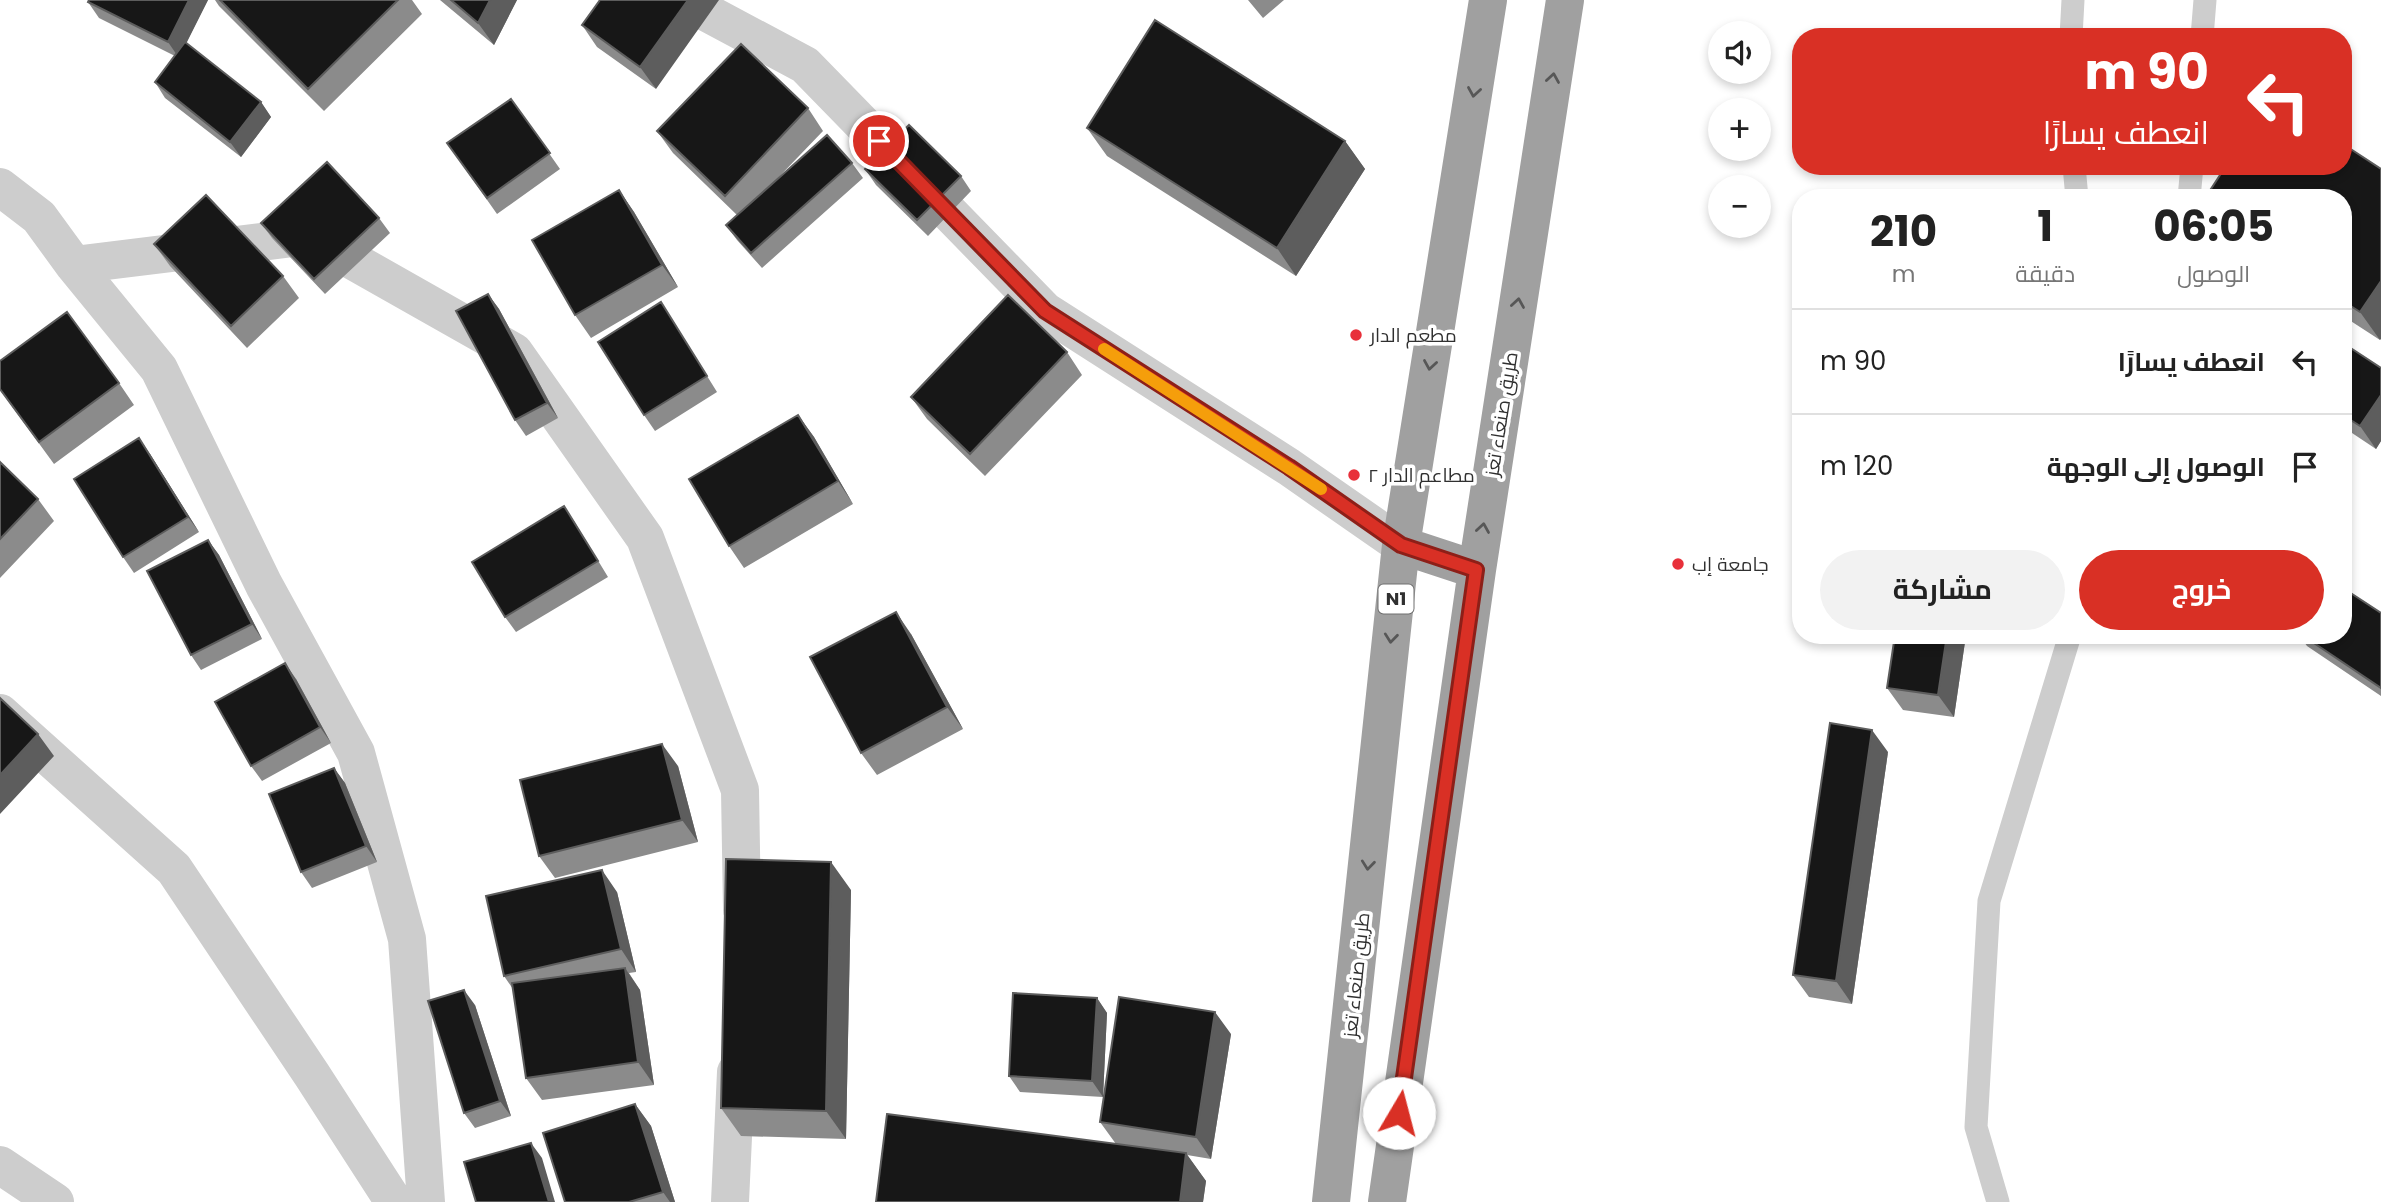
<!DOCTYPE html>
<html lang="ar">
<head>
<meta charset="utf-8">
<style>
  :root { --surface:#fff; --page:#f2f2f2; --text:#222; --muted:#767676; --line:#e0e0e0; --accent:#d93025 }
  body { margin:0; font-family:Poppins,Cairo,sans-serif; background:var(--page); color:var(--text); direction:rtl; height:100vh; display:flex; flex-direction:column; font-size:26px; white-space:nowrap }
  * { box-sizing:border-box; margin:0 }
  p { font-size:23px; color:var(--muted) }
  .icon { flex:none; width:38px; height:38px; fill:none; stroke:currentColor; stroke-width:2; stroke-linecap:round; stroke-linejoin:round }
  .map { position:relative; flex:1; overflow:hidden; direction:ltr }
  .details { position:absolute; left:1792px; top:189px; width:560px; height:455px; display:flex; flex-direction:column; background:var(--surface); border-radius:28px; box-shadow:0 4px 10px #0003; direction:rtl }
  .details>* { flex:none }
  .guide { position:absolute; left:1792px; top:28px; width:560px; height:147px; border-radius:28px; box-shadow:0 4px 10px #0003; direction:rtl; background:#d93025; color:#fff; overflow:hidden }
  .fabs { position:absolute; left:1708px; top:21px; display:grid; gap:14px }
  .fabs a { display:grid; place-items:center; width:63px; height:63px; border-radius:50%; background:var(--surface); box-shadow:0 4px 10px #0003; font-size:35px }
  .pin { position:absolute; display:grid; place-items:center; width:60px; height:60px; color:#fff; margin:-30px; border:4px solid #fff; border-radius:50%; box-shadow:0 2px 7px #0007 }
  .me { position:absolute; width:77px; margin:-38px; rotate:8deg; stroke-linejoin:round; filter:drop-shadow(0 0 5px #0008) }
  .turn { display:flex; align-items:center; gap:24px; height:147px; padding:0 28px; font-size:32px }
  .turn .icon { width:91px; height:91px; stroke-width:2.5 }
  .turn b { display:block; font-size:49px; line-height:60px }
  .eta { display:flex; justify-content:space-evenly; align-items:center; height:119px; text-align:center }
  .eta b { font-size:42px; font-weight:700; line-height:49px }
  .cta { display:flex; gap:14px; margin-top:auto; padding:14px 28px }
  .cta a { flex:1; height:80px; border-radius:42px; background:var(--accent); color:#fff; font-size:28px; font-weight:700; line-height:80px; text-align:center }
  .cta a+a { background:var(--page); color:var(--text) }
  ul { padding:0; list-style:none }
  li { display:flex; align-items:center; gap:21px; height:105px; padding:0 28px; border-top:2px solid var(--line) }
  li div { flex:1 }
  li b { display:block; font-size:26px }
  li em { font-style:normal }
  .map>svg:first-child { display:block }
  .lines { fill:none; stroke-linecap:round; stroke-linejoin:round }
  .service { stroke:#cdcdcd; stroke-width:23 }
  .minor { stroke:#cdcdcd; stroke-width:38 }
  .trunk { stroke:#a0a0a0; stroke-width:38 }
  .wall { fill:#8b8b8b }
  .shaded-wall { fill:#5d5d5d }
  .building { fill:#171717; stroke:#5d5d5d; stroke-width:2 }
  .oneway { stroke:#575757 }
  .route-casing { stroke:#8d1f18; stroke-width:18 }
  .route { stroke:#d93025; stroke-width:12 }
  .slow { stroke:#f59e0b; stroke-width:12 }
  .poi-dot { fill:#e8303a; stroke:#fff; stroke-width:2.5 }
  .labels { text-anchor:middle; stroke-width:7; stroke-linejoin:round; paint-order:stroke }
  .shield { fill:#fff; stroke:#6e6e6e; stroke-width:2 }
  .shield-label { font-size:18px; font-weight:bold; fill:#303030 }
  .poi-label { font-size:19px; fill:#303030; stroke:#fff; text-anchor:start }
  .street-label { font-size:19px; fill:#303030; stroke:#fff }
</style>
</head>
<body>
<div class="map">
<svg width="2381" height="1202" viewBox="0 0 2381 1202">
  <rect width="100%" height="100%" fill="#fff"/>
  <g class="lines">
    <path class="service" d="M 2071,37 L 2073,0
      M 2202,37 L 2205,0
      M 2074,166 L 2077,198
      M 2189,198 L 2192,166
      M 1998,1202 L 1976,1127 L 1989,901 L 2070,635"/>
    <path class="minor" d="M 683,0 L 805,65 L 1045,311 L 1289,467 L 1401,545
      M 0,187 L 39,217 L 74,265 L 159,369 L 264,585 L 356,753 L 407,939 L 426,1202
      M 74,265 L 309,236 L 514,352 L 645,538 L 740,790 L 742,910
      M 0,713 L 174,869 L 312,1075 L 394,1202
      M 0,1165 L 55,1202
      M 730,1202 L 736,1072"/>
    <path class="trunk" d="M 1401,545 L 1477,570
      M 1331,1202 L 1401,545 L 1488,0
      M 1387,1202 L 1477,570 L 1565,0"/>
  </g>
  <path class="wall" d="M 208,0 L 186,43 L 261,102 L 271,117 L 241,157 L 165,98 L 155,82 L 175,56 L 99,18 L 88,2 Z
    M 215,0 L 412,0 L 422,14 L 324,111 L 219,6 Z
    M 440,0 L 517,0 L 494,45 Z
    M 600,0 L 656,89 L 597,47 L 582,25 Z
    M 1248,0 L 1284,0 L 1263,18 Z
    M 511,99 L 560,169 L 497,214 L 447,143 Z
    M 808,108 L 823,131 L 775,181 L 852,163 L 863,178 L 762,268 L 737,240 L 726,225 L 737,215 L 673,153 L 657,131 Z
    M 1087,128 L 1345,141 L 1365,169 L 1296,276 L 1107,156 Z
    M 2343,166 L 2380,340 L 2343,316 Z
    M 865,169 L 961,176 L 971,191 L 928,236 L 876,185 Z
    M 619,190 L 634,212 L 678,287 L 591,338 L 575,315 Z
    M 379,218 L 390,233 L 325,294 L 272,238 L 261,223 Z
    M 154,244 L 283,276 L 299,298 L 247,348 L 170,266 Z
    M 488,294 L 499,309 L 558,418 L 526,436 L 515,420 Z
    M 661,302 L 717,392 L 655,431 L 644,415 Z
    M 2343,343 L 2381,368 L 2381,441 L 2376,449 L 2343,427 Z
    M 1067,352 L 1082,375 L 985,476 L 927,419 L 911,397 Z
    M 0,361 L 119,383 L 134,405 L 54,464 L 0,390 Z
    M 798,415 L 814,437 L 853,504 L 744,568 L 729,546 Z
    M 150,454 L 199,532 L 134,573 L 123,557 Z
    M 0,462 L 38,499 L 54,521 L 0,578 Z
    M 574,521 L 608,577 L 516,632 L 505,617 Z
    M 208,540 L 219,555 L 262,639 L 201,670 L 191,655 Z
    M 2381,613 L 2381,696 L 2307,646 L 2299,635 L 2343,635 Z
    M 911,634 L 963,729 L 877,775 L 861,753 Z
    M 1966,635 L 1954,717 L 1903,710 L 1887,688 Z
    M 296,679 L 331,743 L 262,781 L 251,766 Z
    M 1888,752 L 1852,1004 L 1809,997 L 1793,975 Z
    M 678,766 L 698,842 L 555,878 L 539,856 Z
    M 334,768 L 345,783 L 377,862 L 312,888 L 301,872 Z
    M 851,890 L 846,1139 L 741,1136 L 721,1108 Z
    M 617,892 L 636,972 L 629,973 L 640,990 L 654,1085 L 542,1100 L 526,1078 L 513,989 L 504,976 Z
    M 1097,998 L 1107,1013 L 1103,1097 L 1020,1092 L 1009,1076 Z
    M 475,1005 L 511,1116 L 475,1128 L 464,1113 Z
    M 1231,1034 L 1211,1159 L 1187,1155 L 1206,1181 L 1203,1202 L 876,1202 L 1116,1144 L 1100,1122 Z
    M 635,1104 L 651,1126 L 675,1202 L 565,1202 Z"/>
  <path class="shaded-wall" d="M 189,0 L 208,0 L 179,58 L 168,42 Z
    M 490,0 L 517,0 L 494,45 L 478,23 Z
    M 688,0 L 719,0 L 656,89 L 640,67 Z
    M 261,102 L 271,117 L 241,157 L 230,142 Z
    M 1345,141 L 1365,169 L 1296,276 L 1277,248 Z
    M 619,190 L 634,212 L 678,287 L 662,265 Z
    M 2381,281 L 2381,339 L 2380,340 L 2360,312 Z
    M 488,294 L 499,309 L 558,418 L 547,403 Z
    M 2381,395 L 2381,441 L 2376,449 L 2360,426 Z
    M 798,415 L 814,437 L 853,504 L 838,481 Z
    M 139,438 L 150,454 L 199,532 L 188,517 Z
    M 208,540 L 219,555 L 262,639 L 252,624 Z
    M 896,612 L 911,634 L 963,729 L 947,707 Z
    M 1947,635 L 1966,635 L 1954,717 L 1938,695 Z
    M 285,663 L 296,679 L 331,743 L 320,727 Z
    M 1872,730 L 1888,752 L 1852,1004 L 1836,981 Z
    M 38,734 L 54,756 L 0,814 L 0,775 Z
    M 662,744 L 678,766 L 698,842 L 682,820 Z
    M 334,768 L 345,783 L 377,862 L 366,846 Z
    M 831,862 L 851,890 L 846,1139 L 826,1111 Z
    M 602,870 L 617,892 L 636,972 L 621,949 Z
    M 625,968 L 640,990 L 654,1085 L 638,1062 Z
    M 464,990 L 475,1005 L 511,1116 L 500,1101 Z
    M 1097,998 L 1107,1013 L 1103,1097 L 1092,1081 Z
    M 1215,1012 L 1231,1034 L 1211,1159 L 1196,1137 Z
    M 635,1104 L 651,1126 L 675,1202 L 670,1202 L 663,1192 Z
    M 531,1143 L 542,1158 L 555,1202 L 549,1202 Z
    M 1186,1153 L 1206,1181 L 1203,1202 L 1180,1202 Z"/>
  <path class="building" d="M 89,0 L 189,0 L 168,42 L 88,2 Z
    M 220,0 L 398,0 L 308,89 Z
    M 451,0 L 490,0 L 478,23 Z
    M 600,0 L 688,0 L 640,67 L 582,25 Z
    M 1155,20 L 1345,141 L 1277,248 L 1087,128 Z
    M 185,42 L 261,102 L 230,142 L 155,82 Z
    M 741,44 L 808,108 L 725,196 L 657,131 Z
    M 511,99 L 550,153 L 487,198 L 447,143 Z
    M 909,125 L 961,176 L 917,220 L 865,169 Z
    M 827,135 L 852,163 L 751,253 L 726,225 Z
    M 2343,144 L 2381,169 L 2381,281 L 2360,312 L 2343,301 L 2343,198 L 2205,198 L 2226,166 L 2343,166 Z
    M 327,162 L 379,218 L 314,279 L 261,223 Z
    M 619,190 L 662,265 L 575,315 L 532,240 Z
    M 206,195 L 283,276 L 231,326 L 154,244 Z
    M 488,294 L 547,403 L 515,420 L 456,311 Z
    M 1008,295 L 1067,352 L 970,454 L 911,397 Z
    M 661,302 L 707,376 L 644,415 L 598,342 Z
    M 67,312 L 119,383 L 39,442 L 0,389 L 0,361 Z
    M 2343,343 L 2381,368 L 2381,395 L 2360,426 L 2343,415 Z
    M 798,415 L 838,481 L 729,546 L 689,479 Z
    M 139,438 L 188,517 L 123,557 L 74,479 Z
    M 0,462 L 38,499 L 0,539 Z
    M 564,506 L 598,561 L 505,617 L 472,562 Z
    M 208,540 L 252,624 L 191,655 L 147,571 Z
    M 2343,588 L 2381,613 L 2381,688 L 2302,635 L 2343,635 Z
    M 896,612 L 947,707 L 861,753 L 810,657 Z
    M 1895,635 L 1947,635 L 1938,695 L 1887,688 Z
    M 285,663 L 320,727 L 251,766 L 215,702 Z
    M 0,698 L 38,734 L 0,775 Z
    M 1830,723 L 1872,730 L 1836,981 L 1793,975 Z
    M 662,744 L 682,820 L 539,856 L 520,780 Z
    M 334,768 L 366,846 L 301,872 L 269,794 Z
    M 726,859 L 831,862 L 826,1111 L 721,1108 Z
    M 602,870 L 621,949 L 504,976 L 486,896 Z
    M 625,968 L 638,1062 L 526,1078 L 512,983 Z
    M 464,990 L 500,1101 L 464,1113 L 428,1001 Z
    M 1013,993 L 1097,998 L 1092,1081 L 1009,1076 Z
    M 1119,997 L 1215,1012 L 1196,1137 L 1100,1122 Z
    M 635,1104 L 663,1192 L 629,1202 L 565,1202 L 543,1133 Z
    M 887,1114 L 1186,1153 L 1180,1202 L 876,1202 Z
    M 531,1143 L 549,1202 L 476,1202 L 464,1162 Z"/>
  <defs><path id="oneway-chevron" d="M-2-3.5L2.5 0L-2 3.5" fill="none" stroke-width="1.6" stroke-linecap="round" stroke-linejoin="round" transform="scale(1.75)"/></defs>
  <g class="oneway">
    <use href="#oneway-chevron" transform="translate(1553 78) rotate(-81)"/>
    <use href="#oneway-chevron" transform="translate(1474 92) rotate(99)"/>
    <use href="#oneway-chevron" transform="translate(1518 303) rotate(-81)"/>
    <use href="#oneway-chevron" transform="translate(1430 365) rotate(99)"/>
    <use href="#oneway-chevron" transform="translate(1483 528) rotate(-81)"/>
    <use href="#oneway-chevron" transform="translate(1391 638) rotate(96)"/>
    <use href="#oneway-chevron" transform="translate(1368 865) rotate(96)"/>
  </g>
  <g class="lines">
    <g class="route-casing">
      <path id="route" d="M 879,141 L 1045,311 L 1289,467 L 1401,545 L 1476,570 L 1399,1113"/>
    </g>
    <use href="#route" class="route"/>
    <path class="slow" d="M 1104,349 L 1321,489"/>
  </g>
  <g class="poi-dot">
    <circle cx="1356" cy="335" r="7"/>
    <circle cx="1354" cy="475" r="7"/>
    <circle cx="1678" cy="564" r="7"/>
  </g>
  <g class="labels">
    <rect class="shield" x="1378.5" y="584.5" width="35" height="29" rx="5"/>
    <g class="shield-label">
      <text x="1396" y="605">N1</text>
    </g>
    <g class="poi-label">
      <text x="1370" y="342">مطعم الدار</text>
      <text x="1368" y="482">مطاعم الدار ٢</text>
      <text x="1692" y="571">جامعة إب</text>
    </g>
    <g class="street-label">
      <text transform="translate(1501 414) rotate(-81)" y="7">طريق صنعاء تعز</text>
      <text transform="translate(1356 975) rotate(-84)" y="7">طريق صنعاء تعز</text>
    </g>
  </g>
</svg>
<div class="fabs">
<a><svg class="icon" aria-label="sound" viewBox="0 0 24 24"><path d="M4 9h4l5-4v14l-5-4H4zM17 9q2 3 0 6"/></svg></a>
<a>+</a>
<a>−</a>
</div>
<div class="pin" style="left:879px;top:141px;background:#d93025"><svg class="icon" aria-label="arrive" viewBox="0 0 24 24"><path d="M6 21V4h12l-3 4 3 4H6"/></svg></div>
<svg class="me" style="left:1399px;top:1113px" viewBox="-20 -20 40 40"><circle r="19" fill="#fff"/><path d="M0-13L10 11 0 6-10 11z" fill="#d93025"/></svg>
<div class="guide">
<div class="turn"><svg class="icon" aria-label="left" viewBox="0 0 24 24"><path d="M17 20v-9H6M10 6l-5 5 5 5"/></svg><div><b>90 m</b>انعطف يسارًا</div></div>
</div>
<section class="details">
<div class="eta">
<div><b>06:05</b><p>الوصول</p></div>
<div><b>1</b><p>دقيقة</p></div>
<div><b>210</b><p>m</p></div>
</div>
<ul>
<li><svg class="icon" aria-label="left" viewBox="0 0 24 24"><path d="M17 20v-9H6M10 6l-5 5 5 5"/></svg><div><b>انعطف يسارًا</b></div><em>90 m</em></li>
<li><svg class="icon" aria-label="arrive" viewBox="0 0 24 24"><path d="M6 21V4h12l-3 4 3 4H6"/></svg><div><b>الوصول إلى الوجهة</b></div><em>120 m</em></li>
</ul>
<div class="cta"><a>خروج</a><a>مشاركة</a></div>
</section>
</div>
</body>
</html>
